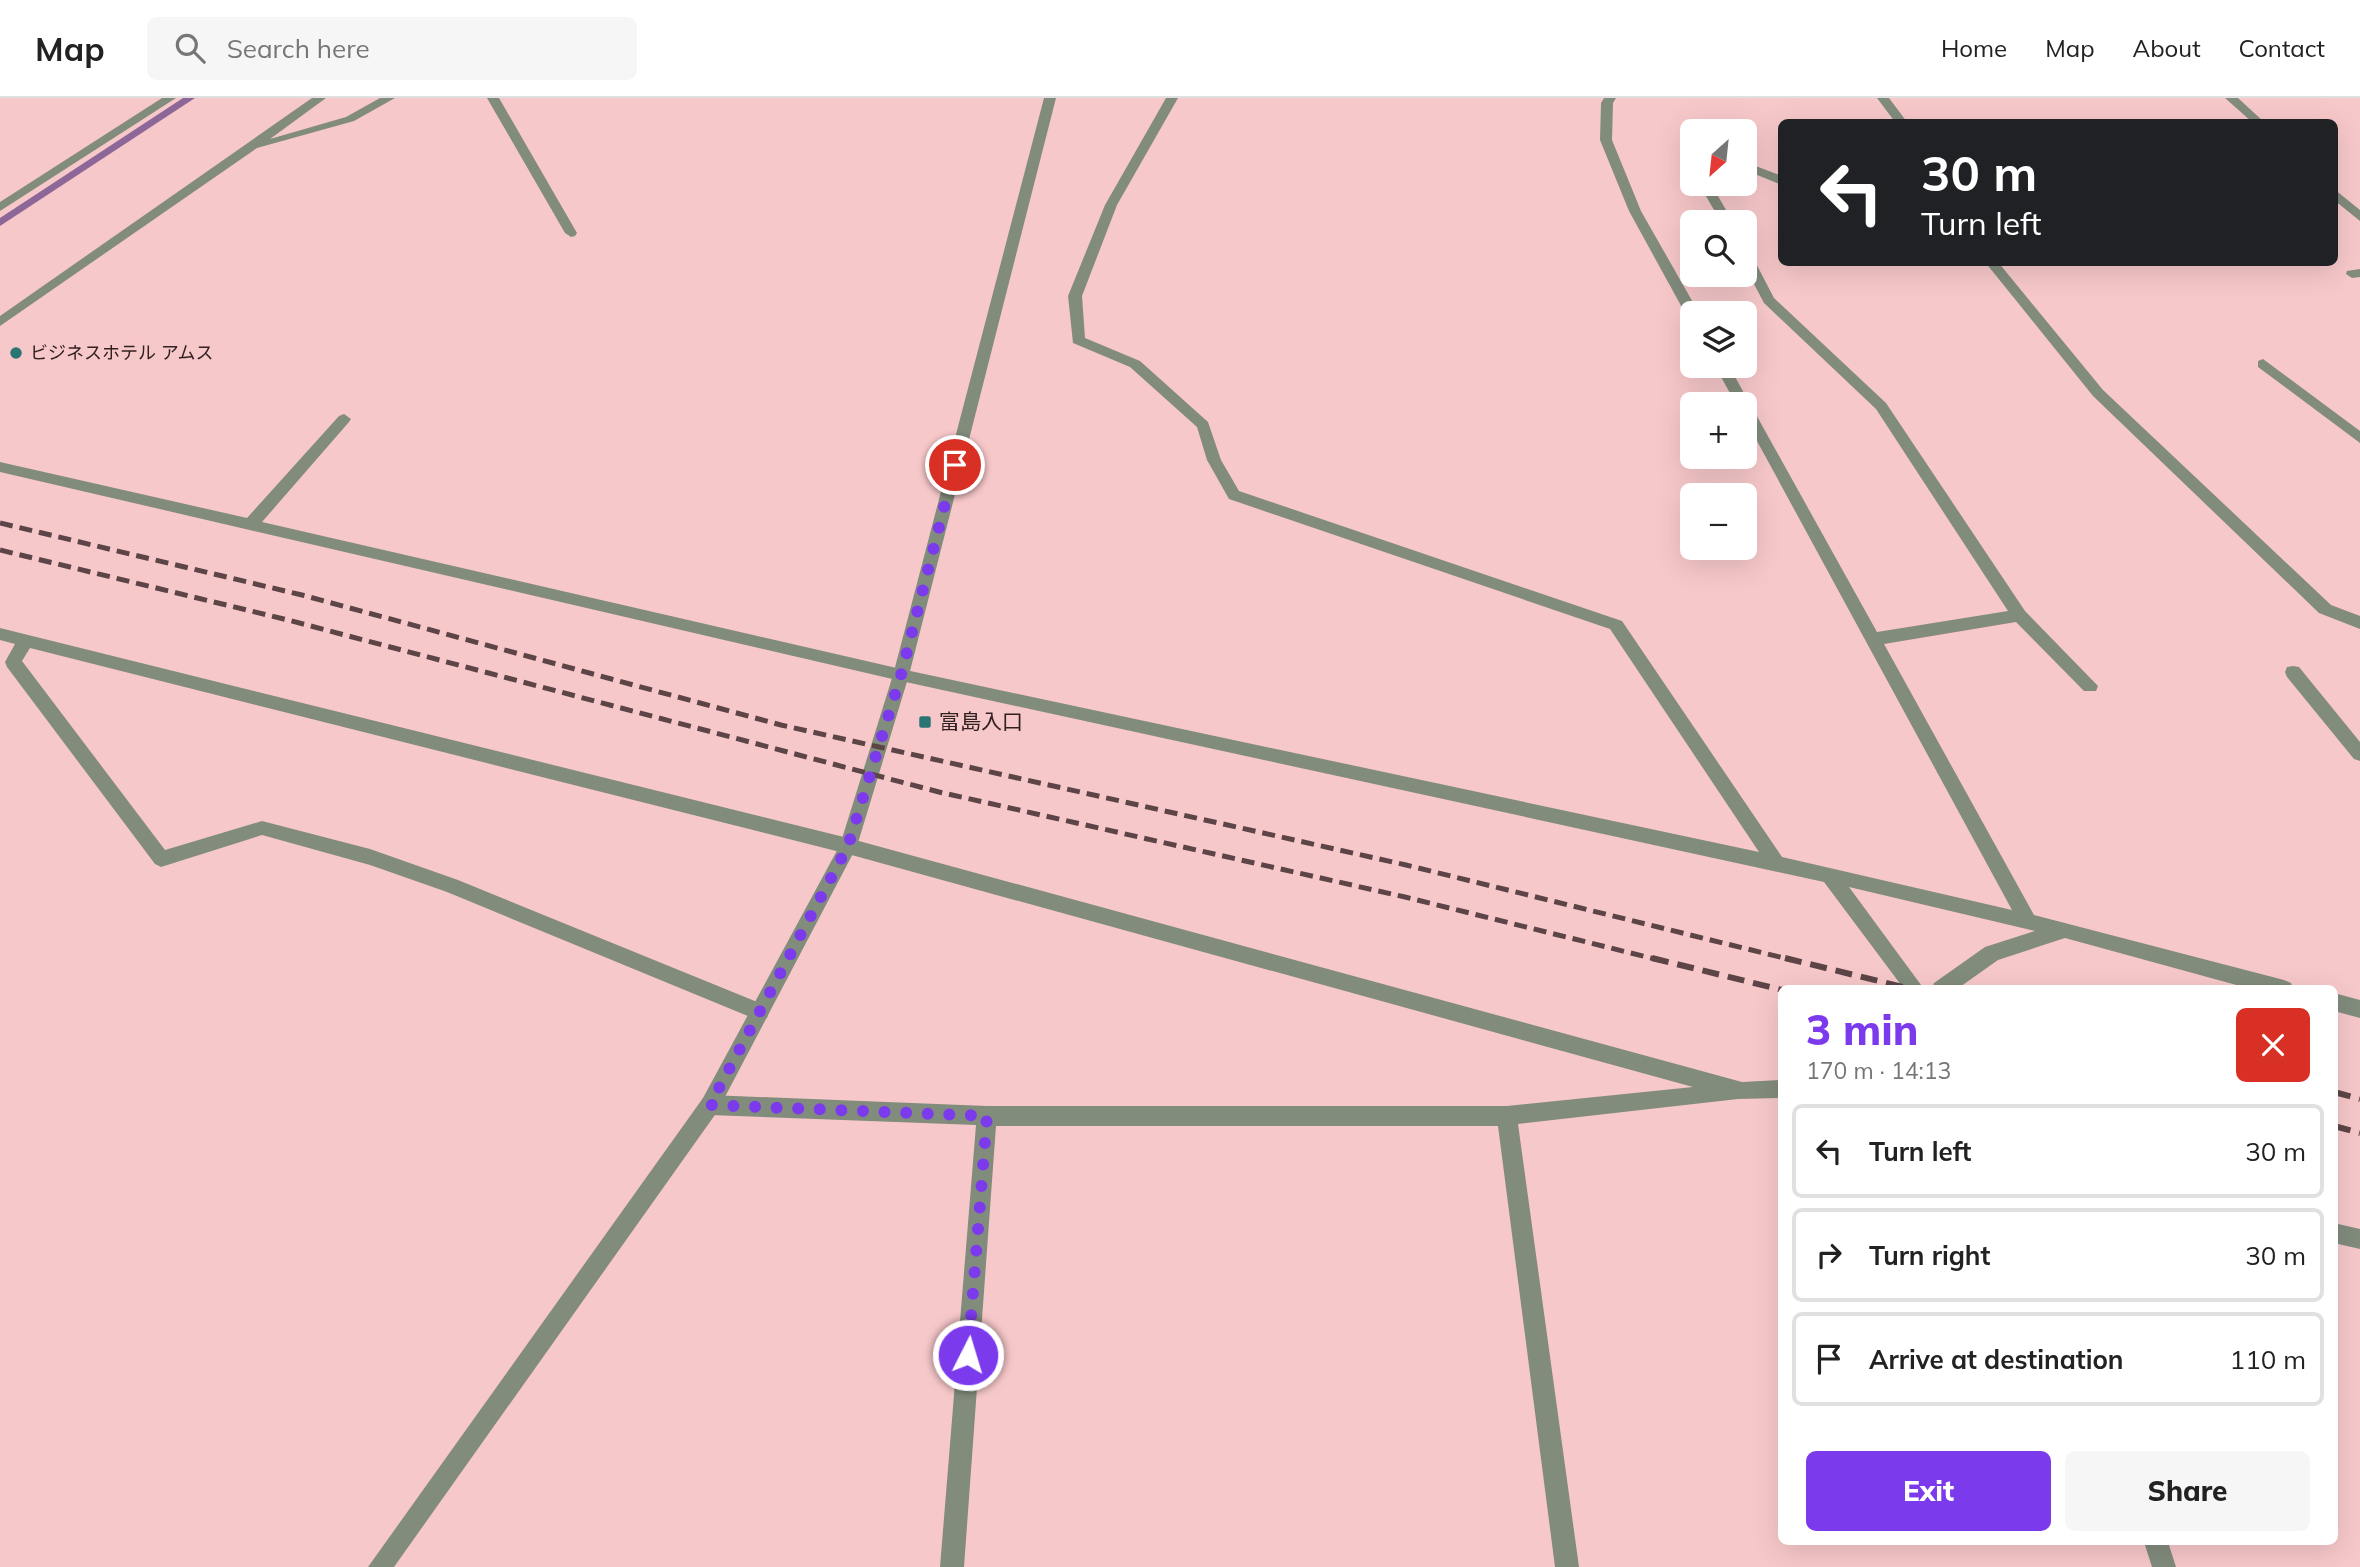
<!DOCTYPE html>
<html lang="en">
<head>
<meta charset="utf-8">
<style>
  :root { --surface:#fff; --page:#f6f6f6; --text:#222; --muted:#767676; --line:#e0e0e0; --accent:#7c3aed }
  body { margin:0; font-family:Mulish,"Noto Sans JP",sans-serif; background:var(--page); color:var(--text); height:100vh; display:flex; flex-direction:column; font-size:26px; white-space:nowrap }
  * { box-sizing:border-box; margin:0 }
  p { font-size:23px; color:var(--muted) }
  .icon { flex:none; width:38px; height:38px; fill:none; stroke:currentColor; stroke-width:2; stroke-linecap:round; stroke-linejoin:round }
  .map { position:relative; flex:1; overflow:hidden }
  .sheet { position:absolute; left:1778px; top:887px; width:560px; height:560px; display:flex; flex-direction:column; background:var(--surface); border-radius:10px; box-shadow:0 7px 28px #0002 }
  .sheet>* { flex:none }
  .guide { position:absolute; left:1778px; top:21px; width:560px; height:147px; border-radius:10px; box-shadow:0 7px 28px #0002; background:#202124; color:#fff; overflow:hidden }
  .needle { width:46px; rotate:207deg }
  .buttons { position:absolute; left:1680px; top:21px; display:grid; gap:14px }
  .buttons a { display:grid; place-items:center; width:77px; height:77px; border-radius:10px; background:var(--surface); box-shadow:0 7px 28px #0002; font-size:35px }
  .pin { position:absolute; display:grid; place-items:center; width:60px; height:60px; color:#fff; margin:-30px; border:4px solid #fff; border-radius:50%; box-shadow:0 2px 7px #0007 }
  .me { position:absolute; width:77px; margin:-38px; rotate:5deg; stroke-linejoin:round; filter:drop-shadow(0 0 5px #0008) }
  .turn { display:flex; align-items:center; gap:24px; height:147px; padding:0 28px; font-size:32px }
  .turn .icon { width:91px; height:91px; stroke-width:2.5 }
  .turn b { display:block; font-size:49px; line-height:60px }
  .round { display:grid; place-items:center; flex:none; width:74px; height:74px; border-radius:10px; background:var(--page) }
  .overview { display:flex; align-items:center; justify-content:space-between; height:119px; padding:0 28px }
  h1 { font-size:42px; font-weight:800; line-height:52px; color:var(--accent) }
  .action { display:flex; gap:14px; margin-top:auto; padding:14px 28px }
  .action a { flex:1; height:80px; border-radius:10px; background:var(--accent); color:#fff; font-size:28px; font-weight:800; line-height:80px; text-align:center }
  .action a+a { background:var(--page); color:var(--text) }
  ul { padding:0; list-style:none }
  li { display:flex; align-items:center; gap:21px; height:94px; margin:0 14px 10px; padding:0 14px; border:4px solid var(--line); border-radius:10px }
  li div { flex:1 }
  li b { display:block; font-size:26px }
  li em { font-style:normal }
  header { display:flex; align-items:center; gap:42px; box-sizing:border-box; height:98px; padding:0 35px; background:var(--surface); border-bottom:2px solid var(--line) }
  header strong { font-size:33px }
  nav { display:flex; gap:38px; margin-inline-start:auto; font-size:24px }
  .search { width:490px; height:63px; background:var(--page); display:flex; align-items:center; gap:18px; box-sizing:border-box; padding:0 24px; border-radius:10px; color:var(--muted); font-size:26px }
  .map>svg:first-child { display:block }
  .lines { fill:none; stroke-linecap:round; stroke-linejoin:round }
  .stream { fill:#8e6799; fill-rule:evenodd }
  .minor { fill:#828c7d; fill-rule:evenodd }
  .tertiary { fill:#828c7d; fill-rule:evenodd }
  .rail-far1 { stroke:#5d4547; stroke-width:5; stroke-dasharray:13 7; stroke-linecap:butt }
  .rail { stroke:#5d4547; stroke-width:6; stroke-dasharray:17 9; stroke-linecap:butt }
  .route { stroke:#7c3aed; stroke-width:12; stroke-dasharray:0 21.6 }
  .poi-dot { fill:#2a7473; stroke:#f7c8ca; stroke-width:2.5 }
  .labels { text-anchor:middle; stroke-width:5; stroke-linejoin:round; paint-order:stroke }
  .far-poi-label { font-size:18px; fill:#322022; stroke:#f7c8ca; text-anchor:start }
  .poi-label { font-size:21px; fill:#322022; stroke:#f7c8ca; text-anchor:start }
</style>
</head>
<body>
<header>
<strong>Map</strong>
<div class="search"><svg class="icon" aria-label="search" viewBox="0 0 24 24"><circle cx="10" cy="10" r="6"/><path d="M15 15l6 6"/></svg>Search here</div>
<nav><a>Home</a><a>Map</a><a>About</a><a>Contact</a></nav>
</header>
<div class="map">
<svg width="2360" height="1469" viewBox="0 0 2360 1469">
  <rect width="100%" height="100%" fill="#f7c8ca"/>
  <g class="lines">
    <path class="stream" d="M 183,0 L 195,0 L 0,128 L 0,120 Z"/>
    <path class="minor" d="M 162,0 L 176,0 L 0,113 L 0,104 Z
      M 312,0 L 326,0 L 270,41 L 346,19 L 380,0 L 395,0 L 354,23 L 257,50 L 0,228 L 0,218 Z
      M 487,0 L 499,0 L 577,135 L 575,138 L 571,139 L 565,135 Z
      M 1166,0 L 1178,0 L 1117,107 L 1082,198 L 1085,240 L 1140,263 L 1208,324 L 1221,362 L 1239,393 L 1622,523 L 1782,759 L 2012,812 L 1745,321 L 1745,306 L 1736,306 L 1715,268 L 1729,268 L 1877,534 L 2008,513 L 1876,311 L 1764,205 L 1745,169 L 1745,153 L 1750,154 L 1774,200 L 1886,305 L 2025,513 L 2098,588 L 2096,593 L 2084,593 L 2016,524 L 1884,546 L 2034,817 L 2284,882 L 2291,885 L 2293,891 L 2251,891 L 2065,840 L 1998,862 L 1957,891 L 1932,891 L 1934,885 L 1985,849 L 2035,833 L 1849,789 L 1924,891 L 1904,891 L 1824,784 L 901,583 L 0,374 L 0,364 L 247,420 L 339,318 L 344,316 L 351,321 L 349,324 L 262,424 L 901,571 L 1759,754 L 1610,531 L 1229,401 L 1207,362 L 1197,329 L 1130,269 L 1073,245 L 1068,198 L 1105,107 Z
      M 1604,0 L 1616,0 L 1613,5 L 1612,42 L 1641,113 L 1699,215 L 1692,215 L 1692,219 L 1685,215 L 1629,113 L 1600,42 L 1601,5 Z
      M 1877,0 L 1889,0 L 1907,24 L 1895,24 Z
      M 2225,0 L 2238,0 L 2264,24 L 2252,24 Z
      M 1745,64 L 1782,78 L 1782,87 L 1745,72 Z
      M 1699,86 L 1711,86 L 1733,124 L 1721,124 Z
      M 2334,91 L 2360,112 L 2360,123 L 2334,102 Z
      M 1985,164 L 1998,164 L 2103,292 L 2331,507 L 2360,518 L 2360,531 L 2319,515 L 2093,298 Z
      M 2360,171 L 2360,179 L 2352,180 L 2346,176 L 2347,173 Z
      M 2263,261 L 2360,333 L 2360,345 L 2258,269 L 2258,263 Z
      M 0,530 L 848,740 L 1742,984 L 1782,982 L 1782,1000 L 1738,1001 L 1518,1026 L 1579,1469 L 1555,1469 L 1498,1028 L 996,1028 L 964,1469 L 940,1469 L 976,1027 L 710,1017 L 703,1014 L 700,1007 L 703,1000 L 710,997 L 987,1008 L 1507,1008 L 1693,989 L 848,756 L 30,550 L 22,563 L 165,752 L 262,723 L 370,751 L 458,782 L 767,908 L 769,914 L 767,920 L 760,923 L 447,794 L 370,767 L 262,737 L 161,769 L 155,766 L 7,569 L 5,564 L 15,546 L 0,542 Z
      M 2293,568 L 2299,569 L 2360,644 L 2360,663 L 2354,661 L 2287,579 L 2285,574 L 2287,569 Z
      M 2334,895 L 2360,902 L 2360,920 L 2334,913 Z
      M 2334,1125 L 2360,1131 L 2360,1151 L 2334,1145 Z
      M 2144,1444 L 2168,1444 L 2176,1469 L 2152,1469 Z"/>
    <path class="tertiary" d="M 1044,0 L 1056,0 L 909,577 L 857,748 L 717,1014 L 394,1469 L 368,1469 L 703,1000 L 840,747 L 893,577 Z"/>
    <path class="rail-far1" d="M 0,425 L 302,497 L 781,627 L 1406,767 L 1792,862
      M 0,452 L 288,522 L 939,694 L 1405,799 L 1659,862"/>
    <path class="rail" d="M 1652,860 L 1782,892
      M 1785,860 L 1911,891
      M 2334,994 L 2360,1001
      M 2334,1028 L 2360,1035"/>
  </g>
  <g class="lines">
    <path class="route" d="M 955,367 L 901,577 L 848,748 L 710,1007 L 987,1018 L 968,1257"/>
  </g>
  <g class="poi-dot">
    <circle cx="16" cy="255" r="7"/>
    <rect x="918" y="617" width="14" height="14" rx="3.5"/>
  </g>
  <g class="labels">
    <g class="far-poi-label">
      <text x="30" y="261">ビジネスホテル アムス</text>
    </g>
    <g class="poi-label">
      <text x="939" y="631">富島入口</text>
    </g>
  </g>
</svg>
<div class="buttons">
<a><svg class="needle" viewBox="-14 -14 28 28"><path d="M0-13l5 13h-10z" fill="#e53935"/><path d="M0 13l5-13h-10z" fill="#767676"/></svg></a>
<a><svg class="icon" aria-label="search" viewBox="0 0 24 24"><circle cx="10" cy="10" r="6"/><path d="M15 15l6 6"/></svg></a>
<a><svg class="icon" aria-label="layers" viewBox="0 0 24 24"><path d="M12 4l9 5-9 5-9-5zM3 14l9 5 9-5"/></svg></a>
<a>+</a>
<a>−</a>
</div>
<div class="pin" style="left:955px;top:367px;background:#d93025"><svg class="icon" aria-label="arrive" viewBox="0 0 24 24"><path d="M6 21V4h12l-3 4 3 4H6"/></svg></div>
<svg class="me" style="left:968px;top:1257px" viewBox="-20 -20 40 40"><circle r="17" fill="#7c3aed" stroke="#fff" stroke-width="3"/><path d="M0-11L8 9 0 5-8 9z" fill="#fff"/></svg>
<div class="guide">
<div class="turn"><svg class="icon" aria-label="left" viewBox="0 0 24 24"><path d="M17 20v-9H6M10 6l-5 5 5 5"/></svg><div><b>30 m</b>Turn left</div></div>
</div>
<section class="sheet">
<div class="overview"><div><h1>3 min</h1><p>170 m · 14:13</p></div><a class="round" style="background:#d93025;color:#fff"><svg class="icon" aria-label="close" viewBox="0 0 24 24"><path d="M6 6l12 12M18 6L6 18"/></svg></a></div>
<ul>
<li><svg class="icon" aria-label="left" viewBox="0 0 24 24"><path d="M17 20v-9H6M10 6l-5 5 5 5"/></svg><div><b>Turn left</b></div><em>30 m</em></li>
<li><svg class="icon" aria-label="right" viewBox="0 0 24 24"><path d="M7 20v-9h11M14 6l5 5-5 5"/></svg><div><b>Turn right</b></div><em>30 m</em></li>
<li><svg class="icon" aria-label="arrive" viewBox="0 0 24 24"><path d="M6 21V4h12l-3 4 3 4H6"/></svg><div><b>Arrive at destination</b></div><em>110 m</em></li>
</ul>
<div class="action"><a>Exit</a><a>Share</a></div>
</section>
</div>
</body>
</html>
